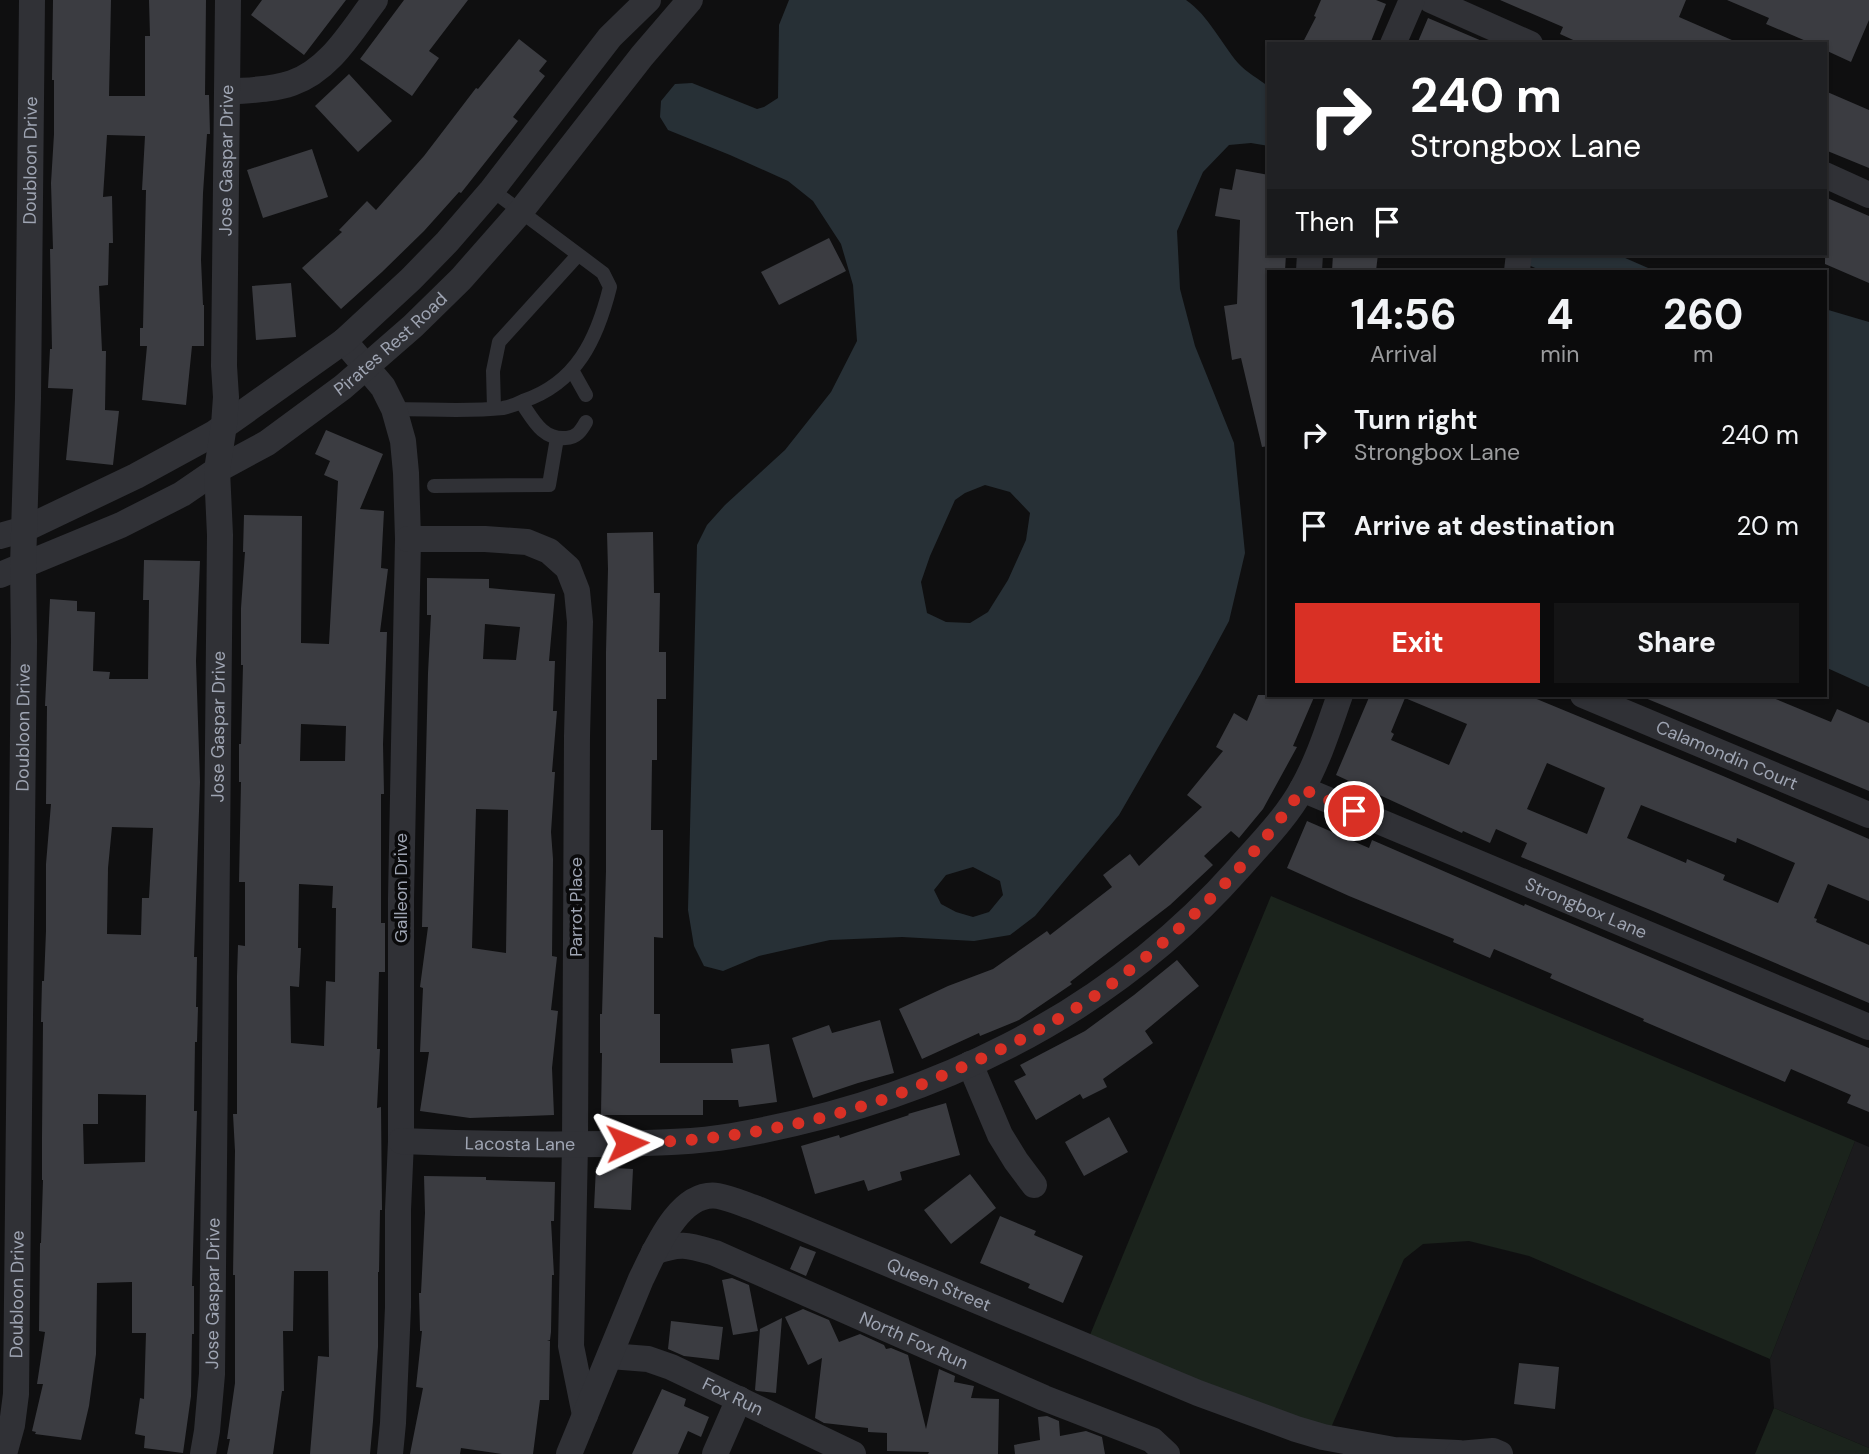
<!DOCTYPE html>
<html lang="en">
<head>
<meta charset="utf-8">
<style>
  :root { --surface:#0b0b0c; --page:#141415; --text:#f1f3f6; --muted:#9a9b9d; --line:#2b2b2d; --accent:#d93025 }
  body { margin:0; font-family:"DM Sans",sans-serif; background:var(--page); color:var(--text); height:100vh; display:flex; flex-direction:column; font-size:26px; white-space:nowrap }
  * { box-sizing:border-box; margin:0 }
  p { font-size:23px; color:var(--muted) }
  .icon { flex:none; width:38px; height:38px; fill:none; stroke:currentColor; stroke-width:2; stroke-linecap:round; stroke-linejoin:round }
  .map { position:relative; flex:1; overflow:hidden }
  .panel { position:absolute; left:1267px; top:270px; width:560px; height:427px; display:flex; flex-direction:column; background:var(--surface); border-radius:0px; box-shadow:0 2px 5px #0004,0 0 0 2px var(--line) }
  .panel>* { flex:none }
  .guide { position:absolute; left:1267px; top:42px; width:560px; height:214px; border-radius:0px; box-shadow:0 2px 5px #0004,0 0 0 2px var(--line); background:#202124; color:#fff; overflow:hidden }
  .pin { position:absolute; display:grid; place-items:center; width:60px; height:60px; color:#fff; margin:-30px; border:4px solid #fff; border-radius:50%; box-shadow:0 2px 7px #0007 }
  .me { position:absolute; width:77px; margin:-38px; rotate:88deg; stroke-linejoin:round; filter:drop-shadow(0 0 5px #0008) }
  .turn { display:flex; align-items:center; gap:24px; height:147px; padding:0 28px; font-size:32px }
  .turn .icon { width:91px; height:91px; stroke-width:2.5 }
  .turn b { display:block; font-size:49px; line-height:60px }
  .then { display:flex; align-items:center; height:66px; padding:0 28px; background:#0003; gap:14px; font-size:26px }
  .eta { display:flex; justify-content:space-evenly; align-items:center; height:119px; text-align:center }
  .eta b { font-size:42px; font-weight:700; line-height:49px }
  .action { display:flex; gap:14px; margin-top:auto; padding:14px 28px }
  .action a { flex:1; height:80px; border-radius:0px; background:var(--accent); color:#fff; font-size:28px; font-weight:700; line-height:80px; text-align:center }
  .action a+a { background:var(--page); color:var(--text) }
  ul { padding:0; list-style:none }
  li { display:flex; align-items:center; gap:21px; height:91px; padding:0 28px }
  li div { flex:1 }
  li b { display:block; font-size:26px }
  li em { font-style:normal }
  .map>svg:first-child { display:block }
  .built { fill:#1b1b1d }
  .green { fill:#1b231c }
  .water { fill:#273036; fill-rule:evenodd }
  .building { fill:#3b3c41; fill-rule:evenodd }
  .lines { fill:none; stroke-linecap:round; stroke-linejoin:round }
  .service { stroke:#303136; stroke-width:14 }
  .minor { stroke:#303136; stroke-width:26 }
  .route { stroke:#d93025; stroke-width:12; stroke-dasharray:0 21.6 }
  .labels { text-anchor:middle; stroke-width:7; stroke-linejoin:round; paint-order:stroke }
  .street-label { font-size:18px; fill:#9fa5b3; stroke:#0a0a0b }
</style>
</head>
<body>
<div class="map">
<svg width="1869" height="1454" viewBox="0 0 1869 1454">
  <rect width="100%" height="100%" fill="#0f0f10"/>
  <path class="built" d="M 1855,1141 L 1869,1147 L 1869,1448 L 1774,1408 L 1770,1359 Z"/>
  <path class="green" d="M 1271,896 L 1855,1141 L 1770,1359 L 1529,1256 L 1469,1241 L 1423,1244 L 1404,1259 L 1330,1430 L 1202,1382 L 1090,1335 Z
    M 1774,1408 L 1869,1448 L 1869,1454 L 1755,1454 Z"/>
  <path class="water" d="M 789,0 L 1186,0 C 1208,15 1221,43 1238,63 C 1246,72 1259,79 1269,87 L 1269,146 L 1251,143 L 1229,145 L 1203,172 L 1177,231 L 1180,289 L 1195,346 L 1234,443 L 1245,553 L 1229,621 L 1200,675 L 1119,815 L 1035,916 L 1010,935 L 974,941 L 902,937 L 830,940 L 759,956 L 723,971 L 704,966 L 694,946 L 688,910 L 697,545 L 707,525 L 725,505 L 785,450 L 831,392 L 857,341 L 853,285 L 841,244 L 813,201 L 788,181 L 730,155 L 668,130 L 660,117 L 661,101 L 675,84 L 692,83 L 757,109 L 764,107 L 778,98 L 779,25 ZM 985,485 L 1010,492 L 1030,513 L 1026,540 L 1008,580 L 988,612 L 970,623 L 946,622 L 927,613 L 921,582 L 930,556 L 955,500 L 965,493 ZM 973,867 L 1000,881 L 1003,895 L 989,912 L 973,917 L 956,912 L 941,904 L 934,890 L 946,875 Z
    M 1504,254 L 1616,254 L 1655,271 L 1542,271 Z
    M 1825,309 L 1869,322 L 1869,687 L 1825,667 Z"/>
  <path class="building" d="M 53,0 L 111,0 L 109,96 L 145,96 L 145,36 L 150,36 L 149,0 L 206,0 L 205,95 L 209,95 L 210,134 L 207,134 L 203,193 L 201,260 L 203,305 L 204,305 L 204,346 L 192,346 L 186,405 L 142,400 L 147,346 L 140,346 L 140,328 L 143,328 L 146,190 L 142,190 L 145,136 L 107,135 L 103,197 L 112,196 L 113,243 L 109,243 L 108,285 L 99,286 L 102,351 L 106,351 L 105,410 L 119,411 L 113,465 L 66,460 L 73,389 L 48,388 L 50,349 L 52,349 L 50,249 L 53,249 L 51,183 L 54,134 L 54,80 L 52,80 Z
    M 262,0 L 346,0 L 304,55 L 251,15 Z
    M 404,0 L 468,0 L 429,51 L 439,58 L 412,96 L 360,59 Z
    M 1321,0 L 1376,0 L 1386,4 L 1370,44 L 1302,44 L 1316,17 L 1314,16 Z
    M 1500,0 L 1686,0 L 1679,17 L 1741,44 L 1582,44 L 1560,34 L 1563,27 Z
    M 1727,0 L 1869,0 L 1869,20 L 1851,62 L 1825,50 L 1825,44 L 1813,44 L 1766,24 L 1769,18 Z
    M 1428,18 L 1489,44 L 1417,44 Z
    M 519,39 L 547,61 L 539,71 L 545,76 L 513,117 L 518,121 L 461,193 L 459,192 L 424,231 L 382,272 L 341,309 L 302,268 L 342,232 L 339,230 L 367,201 L 376,210 L 424,156 L 476,88 L 478,89 Z
    M 349,74 L 392,121 L 358,152 L 315,106 Z
    M 1825,91 L 1869,110 L 1869,168 L 1825,150 Z
    M 312,149 L 328,197 L 263,218 L 247,170 Z
    M 1236,169 L 1269,175 L 1269,254 L 1286,254 L 1285,271 L 1269,271 L 1269,446 L 1262,447 L 1241,358 L 1232,360 L 1224,306 L 1237,304 L 1240,220 L 1215,216 L 1220,188 L 1232,190 Z
    M 1825,197 L 1869,216 L 1869,283 L 1825,264 Z
    M 829,238 L 846,271 L 779,305 L 761,272 Z
    M 1333,254 L 1378,254 L 1376,271 L 1332,271 Z
    M 291,283 L 296,337 L 256,340 L 252,286 Z
    M 326,430 L 383,454 L 360,509 L 384,511 L 381,568 L 388,569 L 380,632 L 387,632 L 383,744 L 384,794 L 381,794 L 381,923 L 385,923 L 385,972 L 379,972 L 377,1049 L 380,1049 L 377,1108 L 381,1107 L 382,1210 L 380,1210 L 379,1272 L 378,1272 L 378,1347 L 373,1421 L 370,1454 L 310,1454 L 318,1356 L 329,1357 L 328,1271 L 294,1271 L 293,1331 L 283,1331 L 284,1391 L 282,1391 L 273,1454 L 227,1454 L 230,1439 L 227,1439 L 235,1383 L 235,1275 L 233,1275 L 235,1151 L 233,1114 L 237,1114 L 237,976 L 238,945 L 245,946 L 245,882 L 239,882 L 241,782 L 239,782 L 239,744 L 241,744 L 243,665 L 241,665 L 241,608 L 245,552 L 243,552 L 244,515 L 302,516 L 301,643 L 329,644 L 338,481 L 324,475 L 330,461 L 315,454 ZM 301,724 L 346,726 L 345,761 L 300,761 ZM 299,884 L 333,886 L 332,908 L 336,908 L 335,982 L 326,981 L 324,1046 L 291,1043 L 290,986 L 299,987 L 301,948 L 298,948 Z
    M 653,532 L 654,593 L 660,593 L 659,652 L 666,652 L 666,699 L 657,699 L 657,760 L 652,760 L 651,830 L 663,830 L 663,938 L 654,937 L 654,1014 L 660,1014 L 660,1063 L 733,1063 L 731,1049 L 769,1044 L 777,1102 L 739,1107 L 738,1100 L 703,1100 L 703,1115 L 601,1115 L 602,1053 L 600,1053 L 600,1014 L 602,1014 L 606,871 L 606,652 L 608,569 L 607,533 Z
    M 144,560 L 200,561 L 196,661 L 200,782 L 194,957 L 197,957 L 196,1007 L 198,1007 L 197,1042 L 195,1042 L 194,1111 L 197,1111 L 192,1286 L 194,1286 L 194,1334 L 192,1334 L 191,1396 L 183,1453 L 144,1448 L 145,1436 L 135,1434 L 140,1398 L 144,1399 L 146,1333 L 132,1333 L 132,1282 L 97,1283 L 96,1354 L 89,1406 L 81,1440 L 35,1434 L 36,1432 L 32,1431 L 43,1384 L 37,1384 L 45,1332 L 39,1331 L 40,1243 L 41,1243 L 43,1180 L 42,1180 L 42,1137 L 43,1022 L 41,1022 L 42,981 L 44,981 L 46,931 L 46,864 L 51,804 L 46,804 L 47,706 L 45,706 L 50,599 L 77,601 L 77,611 L 95,612 L 93,671 L 110,672 L 109,679 L 148,679 L 149,600 L 143,600 ZM 112,827 L 153,828 L 149,898 L 142,898 L 141,935 L 107,934 L 108,868 ZM 98,1094 L 146,1095 L 145,1162 L 84,1164 L 83,1124 L 98,1124 Z
    M 427,578 L 489,579 L 489,588 L 555,594 L 549,661 L 555,661 L 553,711 L 557,711 L 552,772 L 555,772 L 551,832 L 553,859 L 552,956 L 557,957 L 551,1010 L 558,1011 L 552,1068 L 554,1115 L 470,1118 L 420,1111 L 429,1052 L 420,1052 L 423,988 L 420,987 L 428,927 L 422,927 L 428,673 L 431,615 L 427,615 ZM 485,624 L 520,627 L 516,660 L 483,659 ZM 476,809 L 508,810 L 506,953 L 472,948 Z
    M 1258,695 L 1315,695 L 1293,746 L 1297,747 L 1263,809 L 1239,838 L 1231,831 L 1204,856 L 1213,865 L 1170,905 L 1070,982 L 1072,984 L 1019,1020 L 980,1036 L 979,1033 L 922,1059 L 899,1009 L 948,986 L 993,969 L 1047,931 L 1050,935 L 1112,887 L 1103,875 L 1130,854 L 1139,866 L 1202,807 L 1187,795 L 1223,751 L 1216,747 L 1234,713 L 1247,721 Z
    M 1370,695 L 1527,695 L 1723,776 L 1869,839 L 1869,901 L 1828,884 L 1814,918 L 1817,919 L 1816,922 L 1869,945 L 1869,1003 L 1653,911 L 1521,857 L 1527,843 L 1496,829 L 1490,843 L 1463,831 L 1462,833 L 1336,775 ZM 1405,698 L 1467,724 L 1449,765 L 1391,740 L 1394,734 L 1391,732 ZM 1547,763 L 1605,788 L 1587,834 L 1527,809 ZM 1641,805 L 1736,843 L 1737,838 L 1795,863 L 1778,903 L 1723,880 L 1725,875 L 1687,859 L 1686,863 L 1627,838 Z
    M 1638,695 L 1766,695 L 1831,722 L 1837,709 L 1869,723 L 1869,791 Z
    M 1307,821 L 1369,848 L 1372,840 L 1524,906 L 1525,904 L 1768,1007 L 1869,1048 L 1869,1112 L 1847,1103 L 1851,1095 L 1791,1069 L 1785,1082 L 1643,1021 L 1644,1019 L 1550,978 L 1552,974 L 1494,949 L 1490,958 L 1453,942 L 1454,939 L 1349,896 L 1287,868 Z
    M 1177,960 L 1199,986 L 1145,1031 L 1153,1043 L 1103,1079 L 1107,1087 L 1083,1099 L 1080,1094 L 1036,1120 L 1014,1081 L 1026,1075 L 1020,1065 L 1085,1031 L 1134,995 Z
    M 880,1020 L 894,1073 L 858,1083 L 813,1098 L 792,1038 L 829,1025 L 832,1033 Z
    M 946,1103 L 960,1155 L 900,1172 L 902,1180 L 868,1191 L 864,1180 L 815,1194 L 801,1146 L 839,1135 L 840,1138 L 909,1115 L 908,1114 Z
    M 1109,1117 L 1128,1152 L 1084,1176 L 1065,1142 Z
    M 596,1167 L 633,1169 L 631,1210 L 594,1208 Z
    M 970,1174 L 996,1208 L 951,1244 L 924,1210 Z
    M 424,1176 L 486,1177 L 486,1180 L 555,1182 L 554,1221 L 551,1221 L 554,1275 L 552,1275 L 551,1332 L 550,1340 L 547,1340 L 550,1341 L 549,1400 L 540,1400 L 533,1454 L 502,1454 L 461,1448 L 460,1454 L 410,1454 L 423,1388 L 416,1387 L 422,1331 L 420,1331 L 419,1293 L 421,1293 L 425,1213 Z
    M 1000,1216 L 1036,1231 L 1034,1235 L 1083,1256 L 1063,1303 L 1028,1288 L 1030,1284 L 980,1263 Z
    M 800,1246 L 816,1252 L 806,1276 L 790,1269 Z
    M 732,1278 L 749,1285 L 758,1331 L 733,1335 L 722,1280 Z
    M 803,1309 L 829,1320 L 839,1342 L 860,1334 L 884,1345 L 886,1349 L 891,1348 L 908,1355 L 926,1429 L 939,1369 L 955,1376 L 954,1382 L 974,1386 L 971,1398 L 999,1399 L 998,1454 L 928,1454 L 929,1452 L 887,1451 L 887,1433 L 868,1432 L 868,1428 L 824,1423 L 815,1418 L 822,1358 L 808,1365 L 785,1317 Z
    M 782,1318 L 776,1393 L 757,1391 L 755,1390 L 760,1329 Z
    M 671,1321 L 723,1327 L 719,1360 L 684,1356 L 668,1349 Z
    M 1519,1363 L 1559,1367 L 1555,1409 L 1514,1404 Z
    M 662,1389 L 686,1399 L 684,1406 L 709,1417 L 701,1437 L 688,1431 L 678,1454 L 632,1454 Z
    M 1047,1416 L 1059,1421 L 1060,1436 L 1086,1431 L 1102,1437 L 1105,1454 L 1015,1454 L 1014,1445 L 1040,1440 L 1038,1417 Z"/>
  <g class="lines">
    <path class="service" d="M 572,370 L 586,395
      M 521,402 C 533,419 542,440 566,438 C 576,438 581,431 586,422
      M 494,408 L 493,371 L 499,342 L 578,255
      M 394,409 C 430,409 467,412 503,408 C 509,407 517,404 523,401 C 577,383 597,339 610,287 L 603,273 L 492,190
      M 434,486 L 549,485 L 557,438"/>
    <g class="minor">
      <path d="M 1431,0 L 1530,44"/>
      <path d="M 1393,44 L 1412,0"/>
      <path d="M 228,92 C 249,90 272,90 292,83 C 330,70 352,30 375,0"/>
      <path d="M 1825,175 L 1869,195"/>
      <path d="M 1309,271 L 1310,254"/>
      <path d="M 1517,271 L 1519,254"/>
      <path d="M 344,341 L 383,387 L 394,409 L 403,441 L 406,473 L 408,539 L 401,899 L 401,1141 L 398,1210 L 398,1307 L 393,1423 L 390,1454"/>
      <path d="M 0,536 L 25,529 L 136,476 L 213,434 L 344,341 L 411,279 L 447,242 L 492,190 L 610,37 L 648,0"/>
      <path d="M 408,539 L 485,539 L 527,542 L 549,551 L 568,568 L 577,591 L 580,622 L 577,736 L 575,1144 L 571,1346 L 585,1415"/>
      <path id="s1" d="M 0,575 L 121,525 L 182,494 L 217,470 L 267,443 L 343,387 L 413,326 L 461,279 L 521,211 L 642,56 L 690,0"/>
      <path id="s2" d="M 1583,695 L 1869,815"/>
      <path id="s3" d="M 1302,789 L 1869,1027"/>
      <path d="M 970,1064 L 1000,1135 L 1016,1161 L 1034,1185"/>
      <path id="s4" d="M 401,1141 C 468,1144 536,1145 603,1144 C 646,1143 690,1143 732,1136 C 928,1102 1106,1018 1239,868 C 1261,843 1286,818 1302,789 C 1319,759 1329,726 1340,695"/>
      <path id="s5" d="M 654,1252 C 681,1242 688,1245 715,1253 L 1044,1398 L 1152,1440 L 1167,1454"/>
      <path id="s6" d="M 610,1356 L 648,1359 L 671,1367 L 853,1454"/>
      <path id="s7" d="M 4,1454 L 12,1425 L 16,1394 L 24,641 L 23,566 L 28,398 L 32,0"/>
      <path id="s8" d="M 203,1454 L 207,1431 L 212,1374 L 220,535 L 217,470 L 224,425 L 226,397 L 224,366 L 228,0"/>
      <path id="s9" d="M 569,1454 L 641,1279 C 655,1251 679,1190 718,1196 C 730,1198 743,1204 755,1208 L 1198,1393 L 1296,1429 L 1323,1437 L 1394,1450 L 1458,1453"/>
      <path d="M 715,1454 L 739,1399"/>
      <path d="M 1458,1454 L 1493,1451 L 1500,1454"/>
    </g>
  </g>
  <g class="lines">
    <path class="route" d="M 627,1143 C 714,1142 804,1127 887,1098 C 907,1091 927,1082 946,1074 C 1008,1048 1069,1017 1122,976 C 1191,923 1253,860 1302,789 L 1354,811"/>
  </g>
  <g class="labels">
    <g class="street-label">
      <text dy="6" stroke="none"><textPath href="#s7" startOffset="1295">Doubloon Drive</textPath></text>
      <text dy="6" stroke="none"><textPath href="#s8" startOffset="1295">Jose Gaspar Drive</textPath></text>
      <text dy="6" stroke="none"><textPath href="#s1" startOffset="457">Pirates Rest Road</textPath></text>
      <text dy="6" stroke="none"><textPath href="#s8" startOffset="728">Jose Gaspar Drive</textPath></text>
      <text dy="6" stroke="none"><textPath href="#s7" startOffset="728">Doubloon Drive</textPath></text>
      <text dy="6" stroke="none"><textPath href="#s2" startOffset="156">Calamondin Court</textPath></text>
      <text transform="translate(401 888) rotate(-90)" y="6">Galleon Drive</text>
      <text transform="translate(576 907) rotate(-90)" y="6">Parrot Place</text>
      <text dy="6" stroke="none"><textPath href="#s3" startOffset="308">Strongbox Lane</textPath></text>
      <text dy="6" stroke="none"><textPath href="#s4" startOffset="119">Lacosta Lane</textPath></text>
      <text dy="6" stroke="none"><textPath href="#s9" startOffset="548">Queen Street</textPath></text>
      <text dy="6" stroke="none"><textPath href="#s8" startOffset="161">Jose Gaspar Drive</textPath></text>
      <text dy="6" stroke="none"><textPath href="#s7" startOffset="161">Doubloon Drive</textPath></text>
      <text dy="6" stroke="none"><textPath href="#s5" startOffset="280">North Fox Run</textPath></text>
      <text dy="6" stroke="none"><textPath href="#s6" startOffset="131">Fox Run</textPath></text>
    </g>
  </g>
</svg>
<div class="pin" style="left:1354px;top:811px;background:#d93025"><svg class="icon" aria-label="arrive" viewBox="0 0 24 24"><path d="M6 21V4h12l-3 4 3 4H6"/></svg></div>
<svg class="me" style="left:627px;top:1143px" viewBox="-20 -20 40 40"><path d="M0-17L14 15 0 8-14 15z" fill="#d93025" stroke="#fff" stroke-width="4"/></svg>
<div class="guide">
<div class="turn"><svg class="icon" aria-label="right" viewBox="0 0 24 24"><path d="M7 20v-9h11M14 6l5 5-5 5"/></svg><div><b>240 m</b>Strongbox Lane</div></div>
<div class="then">Then<svg class="icon" aria-label="arrive" viewBox="0 0 24 24"><path d="M6 21V4h12l-3 4 3 4H6"/></svg></div>
</div>
<section class="panel">
<div class="eta">
<div><b>14:56</b><p>Arrival</p></div>
<div><b>4</b><p>min</p></div>
<div><b>260</b><p>m</p></div>
</div>
<ul>
<li><svg class="icon" aria-label="right" viewBox="0 0 24 24"><path d="M7 20v-9h11M14 6l5 5-5 5"/></svg><div><b>Turn right</b><p>Strongbox Lane</p></div><em>240 m</em></li>
<li><svg class="icon" aria-label="arrive" viewBox="0 0 24 24"><path d="M6 21V4h12l-3 4 3 4H6"/></svg><div><b>Arrive at destination</b></div><em>20 m</em></li>
</ul>
<div class="action"><a>Exit</a><a>Share</a></div>
</section>
</div>
</body>
</html>
